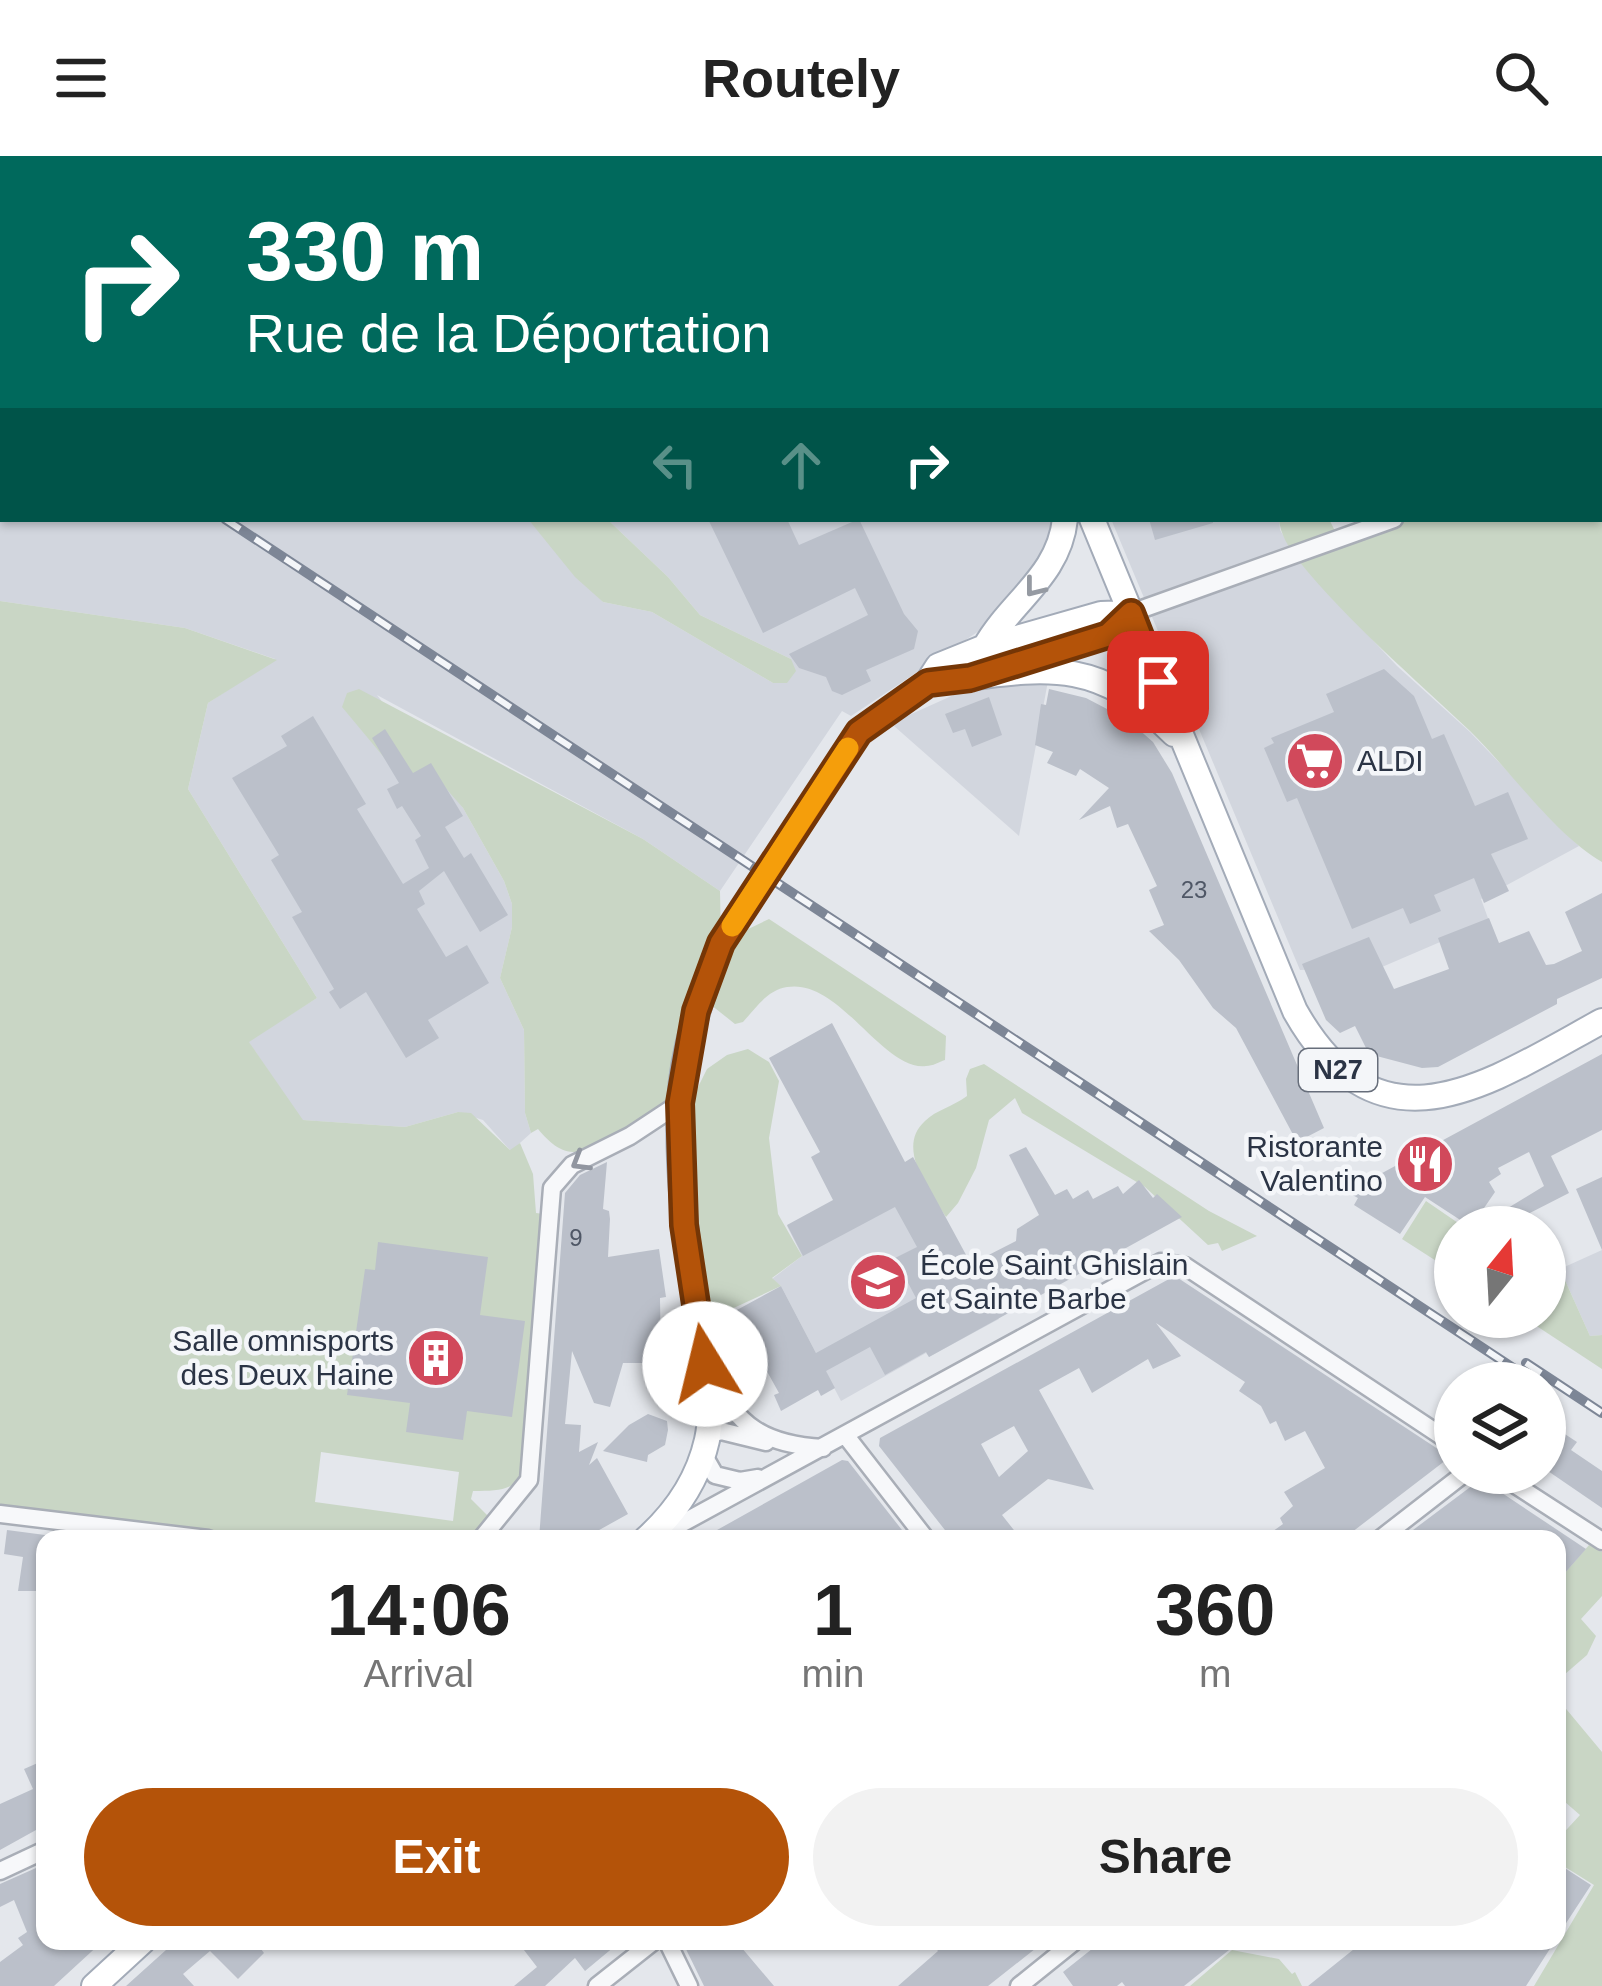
<!DOCTYPE html>
<html lang="en">
<head>
<meta charset="utf-8">
<style>
  :root { --surface:#fff; --page:#f2f2f2; --text:#222; --muted:#767676; --accent:#b45309 }
  body { margin:0; font-family:Arial,sans-serif; background:var(--page); color:var(--text); height:100vh; display:flex; flex-direction:column; font-size:45px; white-space:nowrap }
  * { box-sizing:border-box; margin:0 }
  p { font-size:39px; color:var(--muted) }
  .icon { flex:none; width:66px; height:66px; fill:none; stroke:currentColor; stroke-width:2; stroke-linecap:round; stroke-linejoin:round }
  .map { position:relative; flex:1; overflow:hidden }
  .sheet { position:absolute; left:36px; top:1374px; width:1530px; height:420px; display:flex; flex-direction:column; background:var(--surface); border-radius:24px; box-shadow:0 3px 9px #0004 }
  .sheet>* { flex:none }
  .top-card { position:absolute; left:0px; top:0px; width:1602px; height:366px; box-shadow:0 3px 9px #0004; background:#00695c; color:#fff; overflow:hidden }
  .needle { width:78px; rotate:18deg }
  .fabs { position:absolute; left:1434px; top:1050px; display:grid; gap:24px }
  .fabs a { display:grid; place-items:center; width:132px; height:132px; border-radius:50%; background:var(--surface); box-shadow:0 3px 9px #0004; font-size:60px }
  .pin { position:absolute; display:grid; place-items:center; width:102px; height:102px; color:#fff; margin:-51px; border-radius:24px; box-shadow:0 6px 18px #0006 }
  .me { position:absolute; width:132px; margin:-66px; rotate:351deg; stroke-linejoin:round; filter:drop-shadow(0 0 9px #0008) }
  .turn { display:flex; align-items:center; gap:42px; height:252px; padding:0 48px; font-size:54px }
  .turn .icon { width:156px; height:156px; stroke-width:2.5 }
  .turn b { display:block; font-size:84px; line-height:102px }
  .lanes { display:flex; align-items:center; height:114px; padding:0 48px; background:#0003; justify-content:center; gap:60px; direction:ltr }
  .lanes .off { opacity:.35 }
  .eta { display:flex; justify-content:space-evenly; align-items:center; height:204px; text-align:center }
  .eta b { font-size:72px; font-weight:600; line-height:84px }
  .primary-button { display:flex; gap:24px; margin-top:auto; padding:24px 48px }
  .primary-button a { flex:1; height:138px; border-radius:72px; background:var(--accent); color:#fff; font-size:48px; font-weight:600; line-height:138px; text-align:center }
  .primary-button a+a { background:var(--page); color:var(--text) }
  header { display:flex; justify-content:space-between; align-items:center; height:156px; padding:0 48px; background:var(--surface); font-size:54px; font-weight:600 }
  .map>svg:first-child { display:block }
  .built { fill:#d2d6de }
  .green { fill:#c9d6c5; fill-rule:evenodd }
  .building { fill:#bbc0ca; fill-rule:evenodd }
  .lines { fill:none; stroke-linecap:round; stroke-linejoin:round }
  .street-casing { stroke:#a9aeb7; stroke-width:21 }
  .primary-casing { stroke:#a3abb8; stroke-width:28 }
  .street { stroke:#f7f8fa; stroke-width:16 }
  .primary { stroke:#fff; stroke-width:24 }
  .rail-casing { stroke:#7d8696; stroke-width:10 }
  .rail { stroke:#f4f6f9; stroke-width:6; stroke-dasharray:18; stroke-linecap:butt }
  .primary-bridge-casing { stroke:#a3abb8; stroke-width:28; stroke-linecap:butt }
  .primary-bridge { stroke:#fff; stroke-width:24 }
  .oneway { stroke:#959aa2 }
  .oneway2 { stroke:#9196a0 }
  .route-casing { stroke:#753606; stroke-width:30 }
  .route { stroke:#b45309; stroke-width:21 }
  .slow { stroke:#f59e0b; stroke-width:21 }
  .labels { text-anchor:middle; stroke-width:9; stroke-linejoin:round; paint-order:stroke }
  .number-label { font-size:24px; fill:#4f5766 }
  .shield { fill:#f4f6f9; stroke:#676e7b; stroke-width:3 }
  .shield-label { font-size:27px; font-weight:bold; fill:#2b3445 }
  .poi-label { font-size:30px; fill:#2b3445; stroke:#f4f6f9; text-anchor:start }
</style>
</head>
<body>
<header><svg class="icon" aria-label="menu" viewBox="0 0 24 24"><path d="M4 6h16M4 12h16M4 18h16"/></svg>Routely<svg class="icon" aria-label="search" viewBox="0 0 24 24"><circle cx="10" cy="10" r="6"/><path d="M15 15l6 6"/></svg></header>
<div class="map">
<svg width="1602" height="1830" viewBox="0 0 1602 1830">
  <rect width="100%" height="100%" fill="#e4e7ec"/>
  <path class="built" d="M 0,0 L 663,3 L 3,3 L 3,363 L 528,363 L 603,446 L 652,456 L 773,527 L 791,503 L 700,459 L 668,421 L 607,363 L 1058,363 L 1050,400 L 994,465 L 851,560 L 842,555 L 720,735 L 643,683 L 377,539 L 463,652 L 504,725 L 512,748 L 512,771 L 500,822 L 524,874 L 525,957 L 531,977 L 511,995 L 483,964 L 458,956 L 405,971 L 302,964 L 248,885 L 317,842 L 188,633 L 208,547 L 275,503 L 185,472 L 0,445 Z
    M 1111,363 L 1279,363 L 1280,374 L 1297,403 L 1397,510 L 1470,576 L 1579,690 L 1481,743 L 1489,765 L 1382,811 L 1300,814 Z
    M 1048,525 L 1019,680 L 894,570 L 907,560 L 967,533 Z
    M 913,1002 L 999,1163 L 929,1201 L 926,1197 L 841,1245 L 781,1130 L 772,1123 L 802,1100 L 787,1070 Z
    M 1602,1094 L 1602,1179 L 1590,1180 L 1560,1113 Z"/>
  <path class="green" d="M 1602,277 L 1602,706 C 1556,680 1509,613 1470,575 C 1412,520 1349,467 1298,404 C 1289,392 1280,378 1279,363 L 1329,363 L 1340,385 L 1394,363 L 1599,363 Z
    M 528,363 L 607,363 L 668,421 L 700,459 L 791,503 L 796,515 L 787,527 L 773,527 L 652,456 L 603,446 L 575,421 Z
    M 0,445 L 185,472 L 277,504 L 208,547 L 188,633 L 317,842 L 249,886 L 303,964 L 405,971 L 458,956 L 471,957 L 510,994 L 520,987 L 533,1018 L 536,1057 L 551,1059 L 529,1315 C 511,1335 500,1335 473,1335 L 471,1343 L 489,1361 L 481,1383 L 208,1383 L 0,1358 ZM 321,1296 L 459,1316 L 453,1365 L 315,1346 Z
    M 359,533 L 643,683 L 720,735 L 721,786 L 769,763 L 946,880 L 945,904 C 939,906 933,910 926,910 C 882,915 840,822 787,831 C 767,834 755,853 743,866 L 735,868 L 701,841 L 680,947 L 581,996 C 561,998 550,987 538,973 L 531,977 L 525,957 L 524,874 L 500,822 L 512,771 L 512,748 L 504,725 L 463,652 L 443,629 L 397,617 L 342,551 L 347,537 Z
    M 748,893 L 769,906 L 779,925 L 769,982 L 778,1058 L 802,1100 L 772,1122 L 781,1130 L 699,1168 L 684,1069 L 692,943 L 707,913 L 727,899 Z
    M 984,908 L 1209,1055 L 1257,1080 L 1222,1095 L 1218,1087 L 1208,1089 L 1145,1031 L 1022,957 L 1015,942 L 989,964 L 976,1012 L 958,1047 L 946,1061 C 930,1035 895,992 925,965 C 936,954 954,950 967,940 L 966,923 L 970,913 Z
    M 1426,1045 L 1464,1071 L 1455,1071 L 1455,1117 L 1402,1083 Z
    M 1560,1113 L 1590,1180 L 1602,1179 L 1602,1213 L 1523,1161 L 1545,1161 L 1545,1116 Z
    M 1589,1389 L 1602,1396 L 1602,1440 L 1581,1463 L 1596,1480 L 1587,1499 L 1557,1525 L 1557,1426 Z
    M 1557,1542 L 1602,1596 L 1602,1830 L 1534,1830 L 1594,1729 L 1557,1706 L 1557,1684 L 1580,1659 L 1557,1639 Z
    M 1232,1794 L 1279,1803 L 1292,1818 L 1295,1816 L 1302,1830 L 1190,1830 Z"/>
  <path class="building" d="M 708,363 L 787,363 L 799,389 L 859,363 L 904,458 L 918,475 L 914,493 L 866,514 L 871,525 L 842,539 L 832,535 L 826,521 L 799,512 L 789,498 L 868,459 L 855,432 L 763,477 Z
    M 1149,363 L 1213,363 L 1213,367 L 1155,384 Z
    M 1384,513 L 1414,540 L 1432,583 L 1444,578 L 1475,650 L 1508,636 L 1528,683 L 1491,698 L 1509,735 L 1484,747 L 1474,722 L 1434,739 L 1441,755 L 1410,768 L 1403,752 L 1352,773 L 1297,642 L 1287,646 L 1264,592 L 1274,587 L 1271,582 L 1334,556 L 1326,538 Z
    M 1049,533 L 1086,542 L 1128,564 L 1153,586 L 1172,617 L 1324,972 L 1297,986 L 1236,872 L 1213,852 L 1179,804 L 1149,775 L 1164,769 L 1149,734 L 1157,730 L 1128,668 L 1117,672 L 1110,650 L 1079,664 L 1109,632 L 1080,613 L 1076,620 L 1047,607 L 1053,596 L 1035,589 L 1041,548 L 1046,549 Z
    M 989,541 L 1002,579 L 972,591 L 965,573 L 953,577 L 945,558 Z
    M 313,560 L 366,648 L 357,653 L 403,728 L 429,712 L 415,684 L 421,680 L 402,650 L 397,653 L 387,633 L 399,627 L 372,582 L 385,573 L 413,617 L 431,607 L 463,660 L 445,671 L 464,702 L 471,697 L 508,759 L 480,776 L 444,715 L 419,735 L 425,748 L 417,753 L 446,801 L 467,789 L 489,827 L 428,864 L 439,882 L 406,902 L 366,836 L 340,853 L 329,836 L 334,833 L 292,761 L 302,756 L 271,704 L 279,699 L 232,622 L 287,590 L 281,580 Z
    M 1602,737 L 1602,822 L 1557,843 L 1557,848 L 1438,911 L 1422,912 L 1369,898 L 1355,870 L 1340,877 L 1326,864 L 1302,808 L 1369,781 L 1394,833 L 1449,813 L 1438,782 L 1489,762 L 1499,787 L 1529,775 L 1546,809 L 1554,808 L 1582,795 L 1565,756 Z
    M 832,867 L 905,1006 L 913,1001 L 971,1108 L 1016,1085 L 1017,1073 L 1039,1059 L 1009,999 L 1026,991 L 1055,1039 L 1067,1033 L 1073,1043 L 1088,1034 L 1093,1043 L 1118,1030 L 1123,1038 L 1139,1024 L 1153,1042 L 1157,1038 L 1182,1061 L 929,1201 L 926,1196 L 885,1219 L 870,1191 L 826,1215 L 835,1232 L 821,1240 L 818,1234 L 781,1255 L 774,1239 L 779,1237 L 764,1210 L 758,1213 L 745,1188 L 751,1184 L 735,1155 L 781,1130 L 816,1197 L 916,1142 L 895,1102 L 917,1091 L 895,1051 L 803,1100 L 787,1069 L 833,1044 L 811,1001 L 820,996 L 769,902 Z
    M 1602,898 L 1602,974 L 1551,1000 L 1569,1037 L 1510,1067 L 1503,1055 L 1544,1030 L 1529,996 L 1498,1012 L 1501,1018 L 1489,1026 L 1495,1036 L 1471,1071 L 1425,1041 L 1400,1078 L 1354,1049 L 1358,1042 L 1347,1036 Z
    M 607,1006 L 603,1053 L 609,1055 L 610,1063 L 608,1101 L 659,1093 L 666,1141 L 660,1142 L 661,1207 L 623,1207 L 610,1251 L 594,1247 L 572,1195 L 565,1268 L 581,1269 L 579,1296 L 598,1286 L 589,1309 L 597,1302 L 628,1358 L 583,1383 L 539,1383 L 565,1037 L 580,1019 Z
    M 1602,1021 L 1602,1094 L 1576,1033 Z
    M 378,1086 L 488,1101 L 480,1159 L 525,1165 L 512,1261 L 467,1255 L 463,1284 L 406,1276 L 410,1247 L 347,1239 L 365,1113 L 375,1114 Z
    M 1178,1122 L 1450,1301 L 1343,1383 L 1262,1383 L 1283,1368 L 1280,1362 L 1293,1350 L 1284,1336 L 1325,1312 L 1305,1275 L 1285,1285 L 1276,1265 L 1270,1268 L 1261,1250 L 1239,1235 L 1245,1226 L 1156,1167 L 1181,1200 L 1153,1213 L 1148,1203 L 1092,1237 L 1079,1212 L 1039,1234 L 1094,1334 L 1048,1323 L 1002,1359 L 1021,1383 L 952,1383 L 879,1290 L 880,1282 L 1169,1123 ZM 1014,1270 L 1028,1295 L 999,1321 L 981,1288 Z
    M 648,1258 L 667,1265 L 668,1274 L 665,1289 L 648,1299 L 647,1306 L 603,1295 L 629,1269 Z
    M 1545,1265 L 1577,1286 L 1571,1294 L 1602,1315 L 1602,1352 L 1545,1313 Z
    M 842,1304 L 848,1305 L 909,1383 L 803,1383 L 800,1377 L 791,1383 L 701,1383 Z
    M 1481,1323 L 1586,1393 L 1557,1426 L 1557,1383 L 1401,1383 Z
    M 7,1374 L 45,1379 L 45,1435 L 18,1435 L 23,1401 L 4,1398 Z
    M 40,1606 L 45,1616 L 45,1669 L 0,1694 L 0,1648 L 33,1633 L 24,1613 Z
    M 1557,1707 L 1591,1729 L 1557,1781 Z
    M 45,1708 L 45,1785 L 103,1785 L 54,1830 L 0,1830 L 0,1806 L 23,1789 L 18,1782 L 27,1776 L 14,1744 L 0,1751 L 0,1728 Z
    M 176,1785 L 255,1785 L 264,1797 L 238,1823 L 210,1795 L 183,1818 L 194,1830 L 126,1830 Z
    M 517,1785 L 621,1785 L 585,1815 L 575,1802 L 545,1830 L 514,1830 L 537,1811 Z
    M 682,1785 L 736,1785 L 774,1830 L 704,1830 Z
    M 930,1785 L 1045,1785 L 988,1830 L 898,1830 L 938,1795 Z
    M 1102,1785 L 1222,1785 L 1229,1794 L 1184,1830 L 1125,1830 L 1122,1826 L 1117,1830 L 1073,1830 L 1063,1816 Z
    M 1364,1785 L 1555,1785 L 1526,1830 L 1308,1830 Z"/>
  <g class="lines">
    <g class="street-casing">
      <path id="street" d="M 1599,278 L 1602,277
        M 1131,457 L 1394,363
        M 713,1218 C 735,1271 767,1289 823,1292
        M 708,1279 L 721,1275 L 766,1286
        M 846,1280 L 926,1383
        M 703,1298 L 715,1319 L 740,1325 L 758,1322
        M 1497,1317 L 1602,1385
        M 0,1358 L 208,1383
        M 657,1381 L 1161,1106 L 1185,1110 L 1455,1289
        M 481,1383 L 529,1324 L 552,1032 L 572,1009 L 630,980 L 680,947
        M 1380,1383 L 1465,1317
        M 0,1715 L 45,1694
        M 667,1785 L 689,1830
        M 597,1830 L 654,1785
        M 1019,1830 L 1075,1785"/>
    </g>
    <g class="primary-casing">
      <path id="primary" d="M 935,0 L 936,3
        M 1092,363 L 1295,855 C 1380,1005 1487,928 1602,865
        M 985,491 C 1011,445 1059,420 1065,363
        M 1023,504 L 1111,478 L 1131,457
        M 927,527 C 1035,515 1090,493 1174,578
        M 859,576 L 927,527 L 938,510 L 985,491 L 1101,458 L 1131,457
        M 646,1383 C 676,1356 698,1324 707,1284 C 717,1238 701,1183 694,1138 C 685,1074 677,1011 680,946 C 683,890 702,839 721,787
        M 94,1830 L 143,1785"/>
    </g>
    <use href="#street" class="street"/>
    <use href="#primary" class="primary"/>
    <g class="rail-casing">
      <path id="rail" d="M 0,203 L 3,205
        M 225,363 L 1536,1227
        M 1526,1207 L 1602,1257"/>
    </g>
    <use href="#rail" class="rail"/>
    <g class="primary-bridge-casing">
      <path id="primary-bridge" d="M 721,787 L 859,576"/>
    </g>
    <use href="#primary-bridge" class="primary-bridge"/>
  </g>
  <defs><path id="oneway-chevron" d="M-2-3.5L2.5 0L-2 3.5" fill="none" stroke-width="1.6" stroke-linecap="round" stroke-linejoin="round" transform="scale(3)"/></defs>
  <use class="oneway" href="#oneway-chevron" transform="translate(1034 432) rotate(128)"/>
  <use class="oneway2" href="#oneway-chevron" transform="translate(580 1006) rotate(149)"/>
  <g class="lines">
    <g class="route-casing">
      <path id="route" d="M 705,1208 L 684,1069 L 680,947 L 696,855 L 721,787 L 859,576 L 928,527 L 970,522 L 1108,479 L 1131,457 L 1158,526"/>
    </g>
    <use href="#route" class="route"/>
    <path class="slow" d="M 732,770 L 848,592"/>
  </g>
  <defs>
    <g id="supermarket-disc" transform="scale(3)"><circle r="9.5" fill="#d1495b" stroke="#f4f6f9"/><path d="M-6-5.5h2.5l.6 2H6L4.5 2H-2.5L-4.4-4H-6ZM-1.5 3.2a1.3 1.3 0 1 0 .1 0ZM3 3.2a1.3 1.3 0 1 0 .1 0Z" fill="#fff"/></g>
    <g id="restaurant-disc" transform="scale(3)"><circle r="9.5" fill="#d1495b" stroke="#f4f6f9"/><path d="M-5-6h1v4h1v-4h1v4h1v-4h1v5L-1.5 .5V6h-2V.5L-5-1ZM5-6V6H3V1.5H1.5Q1.5-4 5-6Z" fill="#fff"/></g>
    <g id="school-disc" transform="scale(3)"><circle r="9.5" fill="#d1495b" stroke="#f4f6f9"/><path d="M0-5L7-2L0 1L-7-2ZM-4 1L0 2.5L4 1V4Q0 6-4 4Z" fill="#fff"/></g>
    <g id="building-disc" transform="scale(3)"><circle r="9.5" fill="#d1495b" stroke="#f4f6f9"/><path d="M-4-6H4V6H1V3H-1V6H-4ZM-2.5-4.3h1.7v1.8h-1.7ZM.8-4.3h1.7v1.8H.8ZM-2.5-1h1.7V.8h-1.7ZM.8-1h1.7V.8H.8Z" fill="#fff"/></g>
  </defs>
  <g fill-rule="evenodd">
    <use href="#supermarket-disc" x="1315" y="605"/>
    <use href="#restaurant-disc" x="1425" y="1008"/>
    <use href="#school-disc" x="878" y="1126"/>
    <use href="#building-disc" x="436" y="1202"/>
  </g>
  <g class="labels">
    <g class="number-label">
      <text x="1194" y="742">23</text>
      <text x="576" y="1090">9</text>
    </g>
    <rect class="shield" x="1299" y="893" width="78" height="42" rx="9"/>
    <g class="shield-label">
      <text x="1338" y="923">N27</text>
    </g>
    <g class="poi-label">
      <text x="1357" y="615">ALDI</text>
      <text x="1383" y="1001" text-anchor="end">Ristorante<tspan x="1383" dy="34">Valentino</tspan></text>
      <text x="920" y="1119">École Saint Ghislain<tspan x="920" dy="34">et Sainte Barbe</tspan></text>
      <text x="394" y="1195" text-anchor="end">Salle omnisports<tspan x="394" dy="34">des Deux Haine</tspan></text>
    </g>
  </g>
</svg>
<div class="fabs">
<a><svg class="needle" viewBox="-14 -14 28 28"><path d="M0-13l5 13h-10z" fill="#e53935"/><path d="M0 13l5-13h-10z" fill="#767676"/></svg></a>
<a><svg class="icon" aria-label="layers" viewBox="0 0 24 24"><path d="M12 4l9 5-9 5-9-5zM3 14l9 5 9-5"/></svg></a>
</div>
<div class="pin" style="left:1158px;top:526px;background:#d93025"><svg class="icon" aria-label="arrive" viewBox="0 0 24 24"><path d="M6 21V4h12l-3 4 3 4H6"/></svg></div>
<svg class="me" style="left:705px;top:1208px" viewBox="-20 -20 40 40"><circle r="19" fill="#fff"/><path d="M0-13L10 11 0 6-10 11z" fill="#b45309"/></svg>
<div class="top-card">
<div class="turn"><svg class="icon" aria-label="right" viewBox="0 0 24 24"><path d="M7 20v-9h11M14 6l5 5-5 5"/></svg><div><b>330 m</b>Rue de la Déportation</div></div>
<div class="lanes"><svg class="icon off" aria-label="left" viewBox="0 0 24 24"><path d="M17 20v-9H6M10 6l-5 5 5 5"/></svg><svg class="icon off" aria-label="ahead" viewBox="0 0 24 24"><path d="M12 20V5M6 11l6-6 6 6"/></svg><svg class="icon" aria-label="right" viewBox="0 0 24 24"><path d="M7 20v-9h11M14 6l5 5-5 5"/></svg></div>
</div>
<section class="sheet">
<div class="eta">
<div><b>14:06</b><p>Arrival</p></div>
<div><b>1</b><p>min</p></div>
<div><b>360</b><p>m</p></div>
</div>
<div class="primary-button"><a>Exit</a><a>Share</a></div>
</section>
</div>
</body>
</html>
